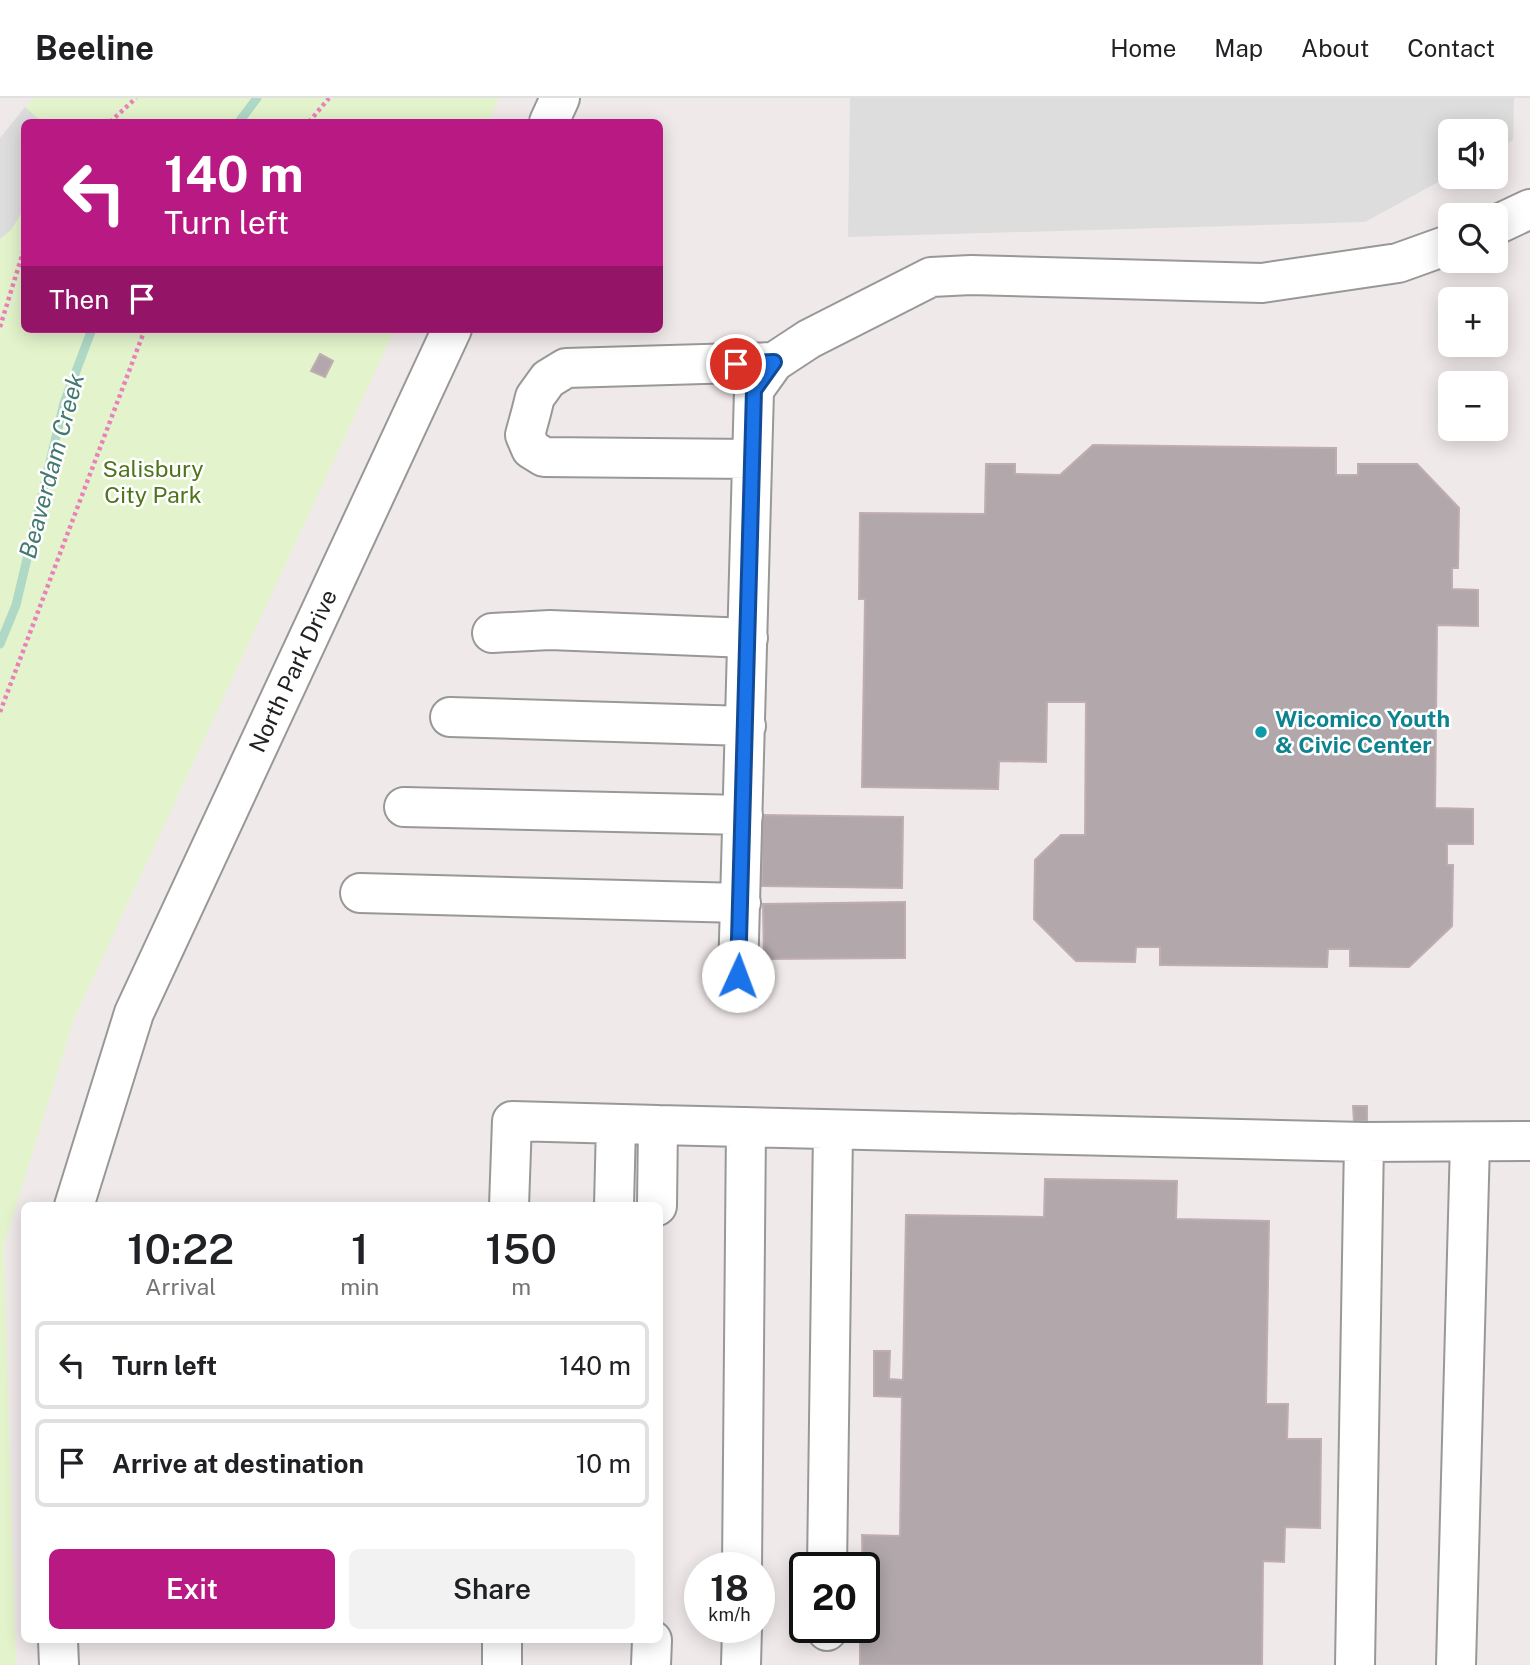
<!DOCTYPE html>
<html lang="en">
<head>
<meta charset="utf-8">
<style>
  :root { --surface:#fff; --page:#f2f2f2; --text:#202124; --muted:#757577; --line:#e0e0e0; --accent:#b91983 }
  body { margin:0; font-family:"Public Sans",sans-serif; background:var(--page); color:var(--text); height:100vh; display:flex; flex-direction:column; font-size:26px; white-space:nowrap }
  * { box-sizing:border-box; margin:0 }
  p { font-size:23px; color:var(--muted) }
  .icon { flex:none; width:38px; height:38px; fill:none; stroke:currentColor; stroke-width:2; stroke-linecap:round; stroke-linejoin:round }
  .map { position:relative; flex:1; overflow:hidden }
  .sheet { position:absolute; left:21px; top:1104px; width:642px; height:441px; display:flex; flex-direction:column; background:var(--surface); border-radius:10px; box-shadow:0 4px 18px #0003 }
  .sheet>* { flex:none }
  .hud { position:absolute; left:21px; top:21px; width:642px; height:214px; border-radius:10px; box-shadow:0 4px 18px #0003; background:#b91983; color:#fff; overflow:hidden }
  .buttons { position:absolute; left:1438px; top:21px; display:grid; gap:14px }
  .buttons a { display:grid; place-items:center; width:70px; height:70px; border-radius:10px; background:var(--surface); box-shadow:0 4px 18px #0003; font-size:35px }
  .speed { position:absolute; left:684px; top:1454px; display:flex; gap:14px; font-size:35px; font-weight:700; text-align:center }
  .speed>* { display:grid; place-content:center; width:91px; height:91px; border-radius:50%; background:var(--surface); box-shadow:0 4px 18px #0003; line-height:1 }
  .speed small { font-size:18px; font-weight:400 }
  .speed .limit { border:4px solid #111; border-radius:10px; background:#fff; color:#111 }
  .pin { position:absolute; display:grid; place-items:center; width:60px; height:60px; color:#fff; margin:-30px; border:4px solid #fff; border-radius:50%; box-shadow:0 2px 7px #0007 }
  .me { position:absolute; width:77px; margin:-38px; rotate:2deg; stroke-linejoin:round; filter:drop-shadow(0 0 5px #0008) }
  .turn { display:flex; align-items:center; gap:24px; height:147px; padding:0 28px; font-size:32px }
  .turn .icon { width:91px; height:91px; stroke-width:2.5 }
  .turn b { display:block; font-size:49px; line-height:60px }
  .then { display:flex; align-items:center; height:66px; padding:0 28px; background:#0003; gap:14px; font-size:26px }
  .eta { display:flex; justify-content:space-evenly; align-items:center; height:119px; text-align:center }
  .eta b { font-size:42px; font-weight:600; line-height:49px }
  .action { display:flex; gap:14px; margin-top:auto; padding:14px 28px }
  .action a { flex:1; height:80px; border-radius:10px; background:var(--accent); color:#fff; font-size:28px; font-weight:600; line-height:80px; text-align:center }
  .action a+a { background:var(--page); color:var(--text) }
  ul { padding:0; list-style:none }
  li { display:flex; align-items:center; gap:21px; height:88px; margin:0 14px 10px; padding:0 14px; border:4px solid var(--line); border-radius:10px }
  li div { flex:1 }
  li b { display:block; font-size:26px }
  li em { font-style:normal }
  header { display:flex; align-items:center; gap:42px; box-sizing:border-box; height:98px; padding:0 35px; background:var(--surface); border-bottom:2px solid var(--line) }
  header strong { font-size:33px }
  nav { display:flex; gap:38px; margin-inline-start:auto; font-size:24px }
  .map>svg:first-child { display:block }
  .park { fill:#e3f4cc }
  .parking { fill:#ddd }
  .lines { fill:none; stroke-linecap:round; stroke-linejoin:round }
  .stream { stroke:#afd8c6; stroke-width:9 }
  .building { fill:#b2a8ab; stroke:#c0adb1; stroke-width:2 }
  .minor-casing { stroke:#989898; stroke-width:42 }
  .path { stroke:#e981bb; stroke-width:4.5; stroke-dasharray:3.5 3.5; stroke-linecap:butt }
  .minor { stroke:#fff; stroke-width:38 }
  .route-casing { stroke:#114b97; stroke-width:18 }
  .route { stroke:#1a73e8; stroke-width:12 }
  .culture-dot { fill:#0f9aa8; stroke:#fff; stroke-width:2.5 }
  .labels { text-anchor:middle; stroke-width:5; stroke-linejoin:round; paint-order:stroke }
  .park-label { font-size:23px; fill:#4e741a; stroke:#fff }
  .street-label { font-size:23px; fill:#212121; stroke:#fff }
  .culture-label { font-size:23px; font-weight:bold; fill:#0d838f; stroke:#fff; text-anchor:start }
  .water-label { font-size:24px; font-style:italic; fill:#437970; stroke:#fff }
</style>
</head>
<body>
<header>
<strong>Beeline</strong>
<nav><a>Home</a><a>Map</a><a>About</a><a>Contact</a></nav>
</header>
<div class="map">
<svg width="1530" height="1567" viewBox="0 0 1530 1567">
  <rect width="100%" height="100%" fill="#f0e9e9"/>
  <path class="park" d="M 33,0 L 499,0 L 488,24 L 24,24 L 24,231 L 395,231 L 74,921 L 4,1147 L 16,1567 L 0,1567 L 0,42 Z"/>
  <path class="parking" d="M 850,0 L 1514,0 L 1513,42 L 1496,52 L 1496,33 L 1451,33 L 1451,77 L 1365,124 L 848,139 Z
    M 25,9 L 42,24 L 24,24 L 24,111 L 11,132 L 0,141 L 0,40 Z"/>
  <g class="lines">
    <path class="stream" d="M 239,24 L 257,0
      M 0,546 L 16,507 L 64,305 L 92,231"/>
  </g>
  <path class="building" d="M 320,256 L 333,263 L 325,279 L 311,273 Z
    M 1093,347 L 1336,350 L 1336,377 L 1358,377 L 1358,366 L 1417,366 L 1459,410 L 1458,470 L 1452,470 L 1452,491 L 1478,492 L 1478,528 L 1437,527 L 1435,710 L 1473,711 L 1473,746 L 1447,746 L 1447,767 L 1453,767 L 1452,828 L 1409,869 L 1350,868 L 1350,851 L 1328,851 L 1327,869 L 1160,867 L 1160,849 L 1136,849 L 1135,864 L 1076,863 L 1034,821 L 1035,762 L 1061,737 L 1085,737 L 1086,604 L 1047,604 L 1046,664 L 999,663 L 998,691 L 862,689 L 865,501 L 859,501 L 860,415 L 985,416 L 986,366 L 1015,366 L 1015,376 L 1060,377 Z
    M 762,717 L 903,719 L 902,790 L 762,788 Z
    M 905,804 L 905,860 L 764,861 L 763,806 Z
    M 1353,1008 L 1367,1008 L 1367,1023 L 1354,1024 Z
    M 1045,1081 L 1177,1083 L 1176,1121 L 1269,1123 L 1266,1306 L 1288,1306 L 1287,1341 L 1321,1341 L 1320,1430 L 1285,1429 L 1284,1464 L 1263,1463 L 1262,1567 L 860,1567 L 860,1530 L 864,1530 L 862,1437 L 900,1438 L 902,1299 L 874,1298 L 874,1253 L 890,1253 L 889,1281 L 903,1282 L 906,1117 L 1044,1119 Z"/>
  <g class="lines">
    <g class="minor-casing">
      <path id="minor" d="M 549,24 L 560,0
        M 1496,127 L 1530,111
        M 752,361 L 544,359 L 531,351 L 525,337 L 531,315 L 535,299 L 548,281 L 566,270 L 774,264
        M 492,535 L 550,532 L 748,540
        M 450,619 L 746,628
        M 404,709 L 743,717
        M 360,795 L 741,805
        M 738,878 L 754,292 L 774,264 L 809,241 L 931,179 L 971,177 L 1262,185 L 1398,165 L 1451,146
        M 74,1108 L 134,915 L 452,231
        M 509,1108 L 512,1023 L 658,1027
        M 614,1108 L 616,1026
        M 657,1108 L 658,1027 L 1364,1044
        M 742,1470 L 746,1029
        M 827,1470 L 833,1033
        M 827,1533 L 827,1530
        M 58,1542 L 59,1567
        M 502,1567 L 502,1542
        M 651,1567 L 652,1542
        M 741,1567 L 742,1530
        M 1355,1567 L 1364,1044 L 1530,1043
        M 1456,1567 L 1470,1044"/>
    </g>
    <path class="path" d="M 110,24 L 136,0
      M 309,24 L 329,0
      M 0,229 L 24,151
      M 0,614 L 145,231"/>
    <use href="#minor" class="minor"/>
  </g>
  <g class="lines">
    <g class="route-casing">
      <path id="route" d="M 736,266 L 774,264 L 754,292 L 738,878"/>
    </g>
    <use href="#route" class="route"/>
  </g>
  <circle class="culture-dot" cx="1261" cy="634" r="7"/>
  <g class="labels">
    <g class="park-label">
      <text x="153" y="379">Salisbury<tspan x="153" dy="26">City Park</tspan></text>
    </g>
    <g class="street-label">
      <text transform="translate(293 573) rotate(-65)" y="8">North Park Drive</text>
    </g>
    <g class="culture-label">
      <text x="1275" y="629">Wicomico Youth<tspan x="1275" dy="26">&amp; Civic Center</tspan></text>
    </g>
    <g class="water-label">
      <text transform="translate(52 368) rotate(-75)" y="8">Beaverdam Creek</text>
    </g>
  </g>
</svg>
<div class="buttons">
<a><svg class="icon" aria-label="sound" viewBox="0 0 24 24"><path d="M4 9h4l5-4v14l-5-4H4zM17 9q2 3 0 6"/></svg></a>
<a><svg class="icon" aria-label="search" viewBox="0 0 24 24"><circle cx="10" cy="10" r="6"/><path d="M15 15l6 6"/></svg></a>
<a>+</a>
<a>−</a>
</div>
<div class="speed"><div>18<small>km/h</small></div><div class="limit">20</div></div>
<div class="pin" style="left:736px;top:266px;background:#d93025"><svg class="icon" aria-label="arrive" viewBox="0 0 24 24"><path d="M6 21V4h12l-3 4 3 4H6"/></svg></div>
<svg class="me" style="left:738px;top:878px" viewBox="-20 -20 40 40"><circle r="19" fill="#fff"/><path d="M0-13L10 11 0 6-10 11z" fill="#1a73e8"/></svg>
<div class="hud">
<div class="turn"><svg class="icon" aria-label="left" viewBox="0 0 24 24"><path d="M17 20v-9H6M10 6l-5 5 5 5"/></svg><div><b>140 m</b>Turn left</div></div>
<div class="then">Then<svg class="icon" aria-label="arrive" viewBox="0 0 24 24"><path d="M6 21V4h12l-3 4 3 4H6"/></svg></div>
</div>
<section class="sheet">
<div class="eta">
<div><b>10:22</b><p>Arrival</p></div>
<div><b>1</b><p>min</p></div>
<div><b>150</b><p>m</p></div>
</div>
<ul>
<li><svg class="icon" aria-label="left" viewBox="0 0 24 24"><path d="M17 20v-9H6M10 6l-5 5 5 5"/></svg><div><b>Turn left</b></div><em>140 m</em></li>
<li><svg class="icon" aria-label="arrive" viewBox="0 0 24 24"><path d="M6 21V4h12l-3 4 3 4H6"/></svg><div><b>Arrive at destination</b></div><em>10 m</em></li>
</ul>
<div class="action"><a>Exit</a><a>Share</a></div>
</section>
</div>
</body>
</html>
